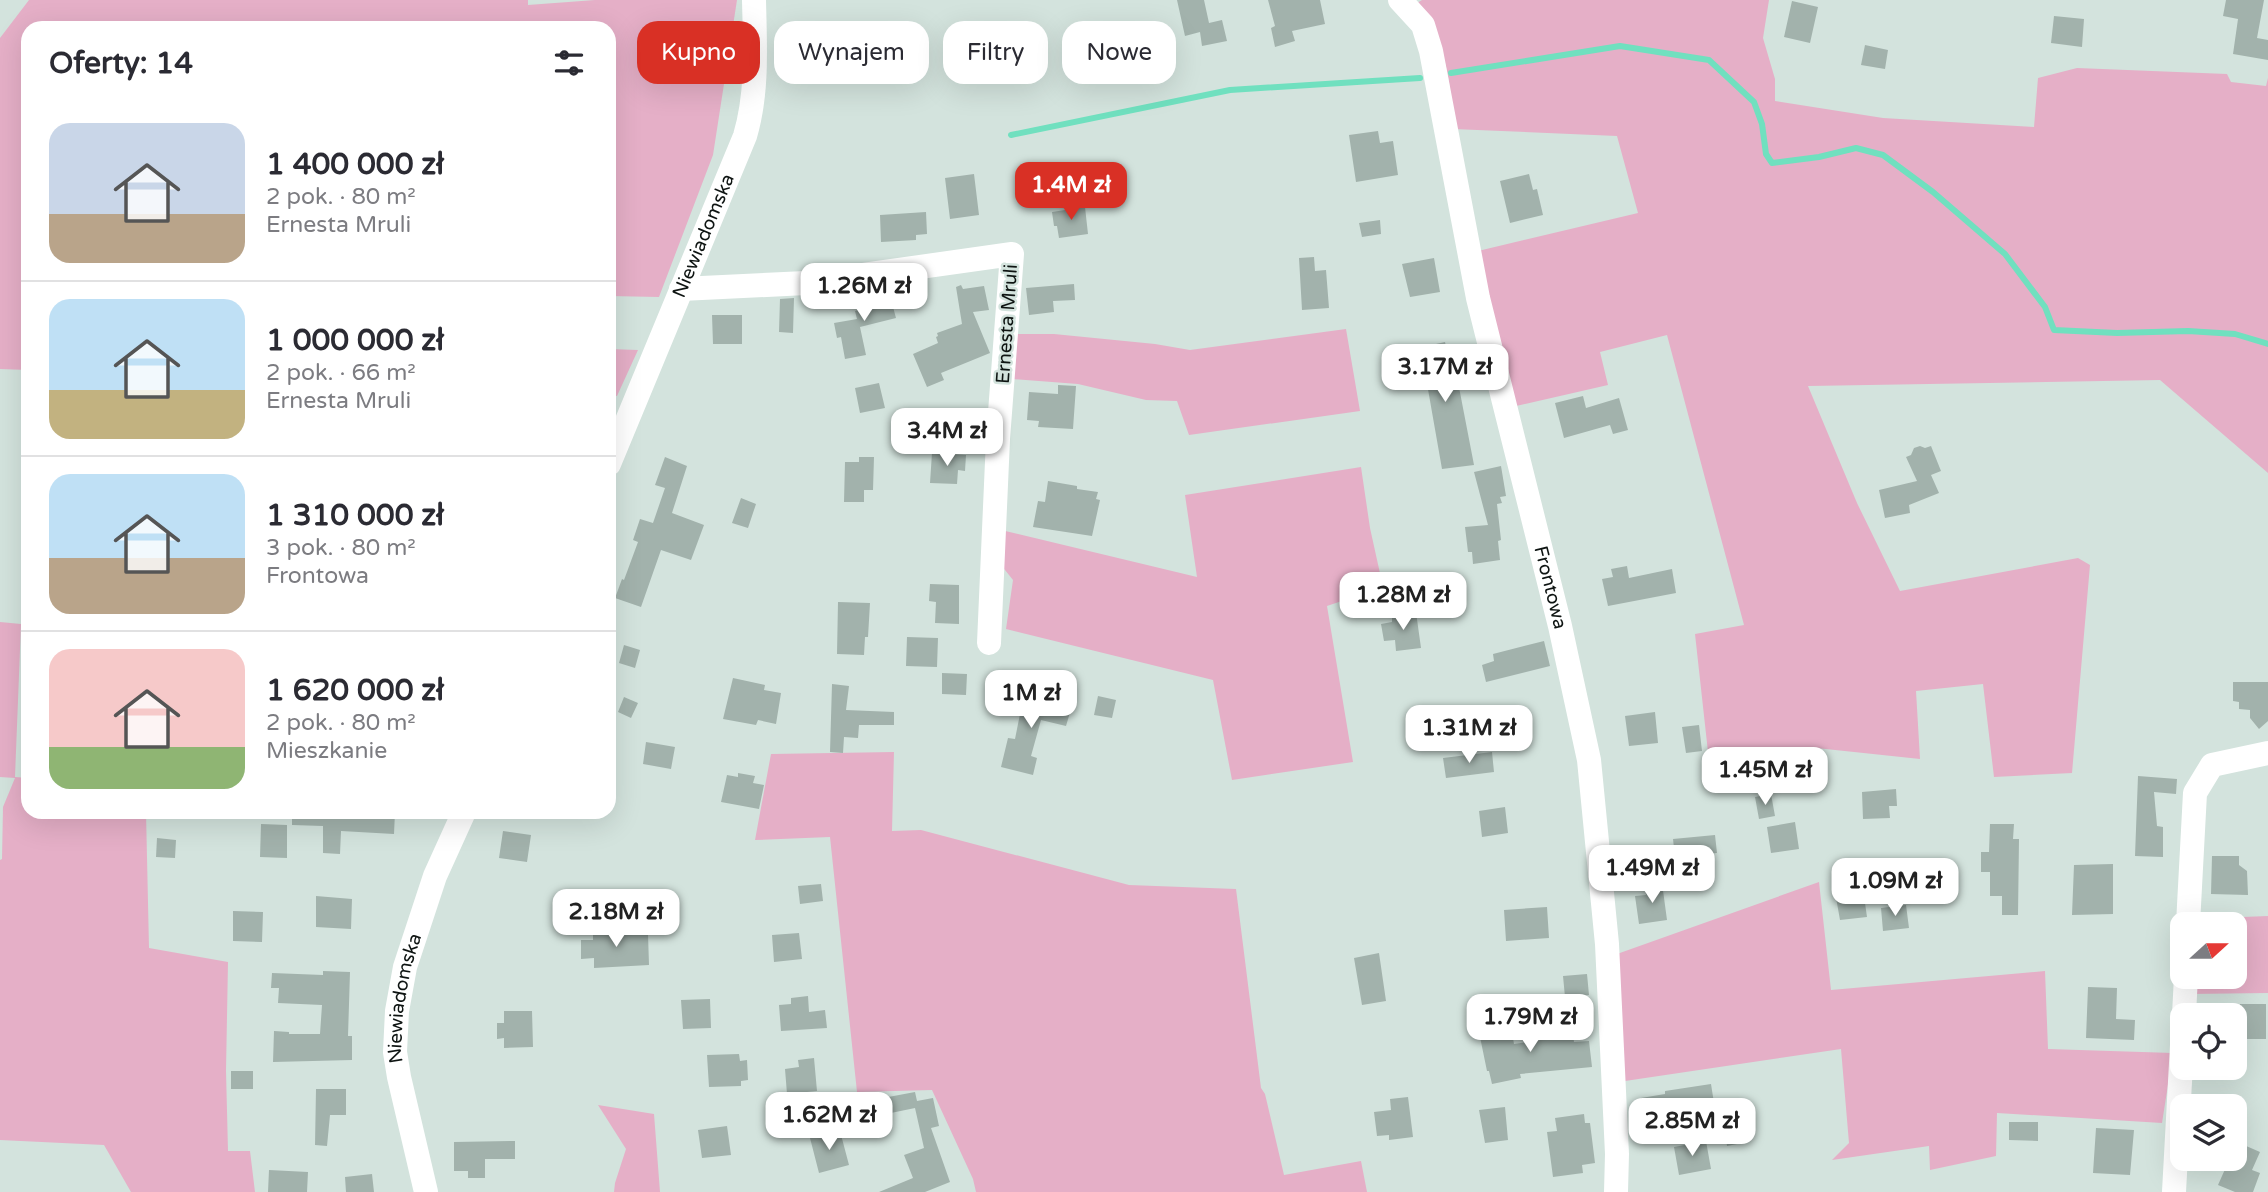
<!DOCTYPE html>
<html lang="pl">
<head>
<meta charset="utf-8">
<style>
  body { margin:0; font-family:"Varela Round",sans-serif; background:#f7f7f7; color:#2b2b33; height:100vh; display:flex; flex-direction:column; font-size:26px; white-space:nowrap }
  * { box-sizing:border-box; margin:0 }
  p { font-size:23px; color:#7c7c81 }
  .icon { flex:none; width:38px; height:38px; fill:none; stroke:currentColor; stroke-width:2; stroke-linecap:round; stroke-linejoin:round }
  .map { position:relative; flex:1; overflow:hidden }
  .side { position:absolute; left:21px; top:21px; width:595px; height:798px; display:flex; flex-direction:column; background:#fff; border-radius:21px; box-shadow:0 7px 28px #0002 }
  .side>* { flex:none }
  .top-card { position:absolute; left:637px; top:21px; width:665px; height:63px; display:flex; gap:14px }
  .needle { width:46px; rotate:69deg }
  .buttons { position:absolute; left:2170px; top:912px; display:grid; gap:14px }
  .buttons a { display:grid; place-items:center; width:77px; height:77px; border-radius:14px; background:#fff; box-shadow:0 7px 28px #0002; font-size:35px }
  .price { position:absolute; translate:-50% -60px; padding:0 16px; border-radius:14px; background:#fff; color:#222; font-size:23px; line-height:46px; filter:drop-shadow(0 2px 4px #0008) }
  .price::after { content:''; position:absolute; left:50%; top:42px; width:21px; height:16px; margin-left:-10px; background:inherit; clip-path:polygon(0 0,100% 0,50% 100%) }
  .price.current { background:#d93025; color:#fff }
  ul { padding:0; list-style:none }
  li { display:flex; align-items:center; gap:21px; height:175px; padding:0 28px }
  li+li { border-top:2px solid #e1e1e2 }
  li span { display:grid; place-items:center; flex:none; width:196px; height:140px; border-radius:21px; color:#555 }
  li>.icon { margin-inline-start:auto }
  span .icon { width:84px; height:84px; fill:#fffc; stroke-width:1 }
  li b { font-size:30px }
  h2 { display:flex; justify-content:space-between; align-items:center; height:84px; padding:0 28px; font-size:30px }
  .chip { padding:0 24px; border-radius:21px; background:#fff; box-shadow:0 7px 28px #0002; font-size:24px; line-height:63px }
  .chip.current { background:#d93025; color:#fff }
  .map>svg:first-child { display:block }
  .green { fill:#e5afc7 }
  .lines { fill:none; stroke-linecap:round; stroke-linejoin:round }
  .stream { stroke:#70e0bf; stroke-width:6 }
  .building { fill:#a2b2ac }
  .minor { stroke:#fff; stroke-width:24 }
  .labels { text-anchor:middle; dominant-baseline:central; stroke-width:5; stroke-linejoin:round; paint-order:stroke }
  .street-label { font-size:19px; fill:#0e1412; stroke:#d3e3dd }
</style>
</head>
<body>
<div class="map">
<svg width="2268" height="1192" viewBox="0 0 2268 1192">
  <rect width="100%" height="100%" fill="#d3e3dd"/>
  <!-- green -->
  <path class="green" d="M29,0H528V5L595,0H737L713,155L659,297L609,296V28H28V370L0,369V38Z
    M1422,0H1769L1763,38L1775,79V101L1883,118L2034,127L2038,78L2077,68L2227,74L2231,82L2266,86L2268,78V473L2160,380L1808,386L1857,503L1900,591L2078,558L2090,565L2072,773L1994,777L1983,684L1916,691L1920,759L1807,747L1708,752L1695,634L1744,625L1667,335L1600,352L1608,385L1516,406L1478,251L1638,213L1617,136L1453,129C1451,78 1446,46 1417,3Z
    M1346,329L1360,411L1189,435L1177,401L1146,400L1078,384L1012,379L1015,334H1054L1155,344L1190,350Z
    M609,349L638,350L617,396L609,395Z
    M1361,467L1370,528L1383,587L1327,606L1353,762L1232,780L1213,680L1006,629L1013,580L1001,565V530L1197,577L1185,495Z
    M0,622L21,624L15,777L28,778V812H146L149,948L228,962L226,1071L228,1151H250L255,1192H131L104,1145L0,1140V860L2,859L3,807L15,778L0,777Z
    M894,752L892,831L921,830L1129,885L1236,889L1261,1088L1265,1094L1284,1175L1361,1161L1367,1192H976L973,1179L932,1090L857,1092L830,837L755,840L771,754Z
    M1819,882L1831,990L2045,971L2048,1049L2173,1053L2162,1123L1997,1113L1996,1156L1930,1170L1929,1146L1832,1160L1849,1143L1841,1049L1625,1081L1617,954Z
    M2268,916V993L2190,994V977L2235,976V924H2193V919Z
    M598,1105L654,1114L660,1192H614L615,1183L626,1149Z"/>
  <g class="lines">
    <!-- stream -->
    <path class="stream" d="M1451,73L1620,46L1709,60L1754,102L1762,124L1766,154L1772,163L1819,157L1856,148L1883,155L1933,192L2005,254L2045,307L2054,330L2117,333L2188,331L2235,334L2268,344
      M1011,135L1230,90L1420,78"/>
  </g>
  <!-- building -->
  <path class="building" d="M1177,0H1204L1209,23L1222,20L1227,41L1202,46L1200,32L1185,36Z
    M1268,0H1320L1325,24L1292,31L1295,41L1275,47L1271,28L1275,26Z
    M2226,0H2264L2257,38L2268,40V60L2233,54L2238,19L2223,16Z
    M1792,1L1818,7L1810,43L1784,37Z
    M2054,16L2084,19L2082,47L2051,43Z
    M1865,45L1888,50L1885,69L1861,65Z
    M1378,131L1380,143L1393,141L1398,175L1356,182L1349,135Z
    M974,174L979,215L950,219L945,178Z
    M1529,174L1533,190L1537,189L1543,215L1510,223L1500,181Z
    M1085,207L1088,234L1059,238L1057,226H1054L1052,212Z
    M926,212L927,234L916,235V240L881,242L880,215Z
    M1380,220L1381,234L1362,237L1359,223Z
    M1314,257L1315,271L1326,270L1329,308L1302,310L1299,258Z
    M1434,258L1440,292L1410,297L1402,264Z
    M1074,284L1075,300L1053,301L1054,312L1029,315L1026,288Z
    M961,285L963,289L984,286L989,310L973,312L990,353L941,373L944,380L927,387L913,354L938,343L936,337L938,336L937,333L962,324L956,287Z
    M889,292L896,318L860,327L866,355L845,359L841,337L837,338L834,323L857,319L855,311L864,308L861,299Z
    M794,298L793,333L779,332L780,299Z
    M712,315H742V344H713Z
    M1445,342L1447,351H1452L1474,465L1442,469L1426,378H1425L1422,365L1413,367L1409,350Z
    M879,383L885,408L860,413L855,388Z
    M1058,385L1076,386L1073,429L1038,427L1039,421L1027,420L1029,392L1058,394Z
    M1583,396L1586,408L1619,398L1628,430L1613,434L1610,425L1564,438L1555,403Z
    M1920,446L1925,448L1931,446L1941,471L1931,475L1939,493L1909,505L1910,513L1885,518L1879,490L1917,481L1906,457L1911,455L1914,448Z
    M932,453L966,455L965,471L958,470L957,484L930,483Z
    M665,457L687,466L672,513L704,525L691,560L661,550L641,607L615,598L622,579L624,580L638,542L633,540L640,519L653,523L665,488L655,485Z
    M859,457H874L873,490H864V502H844L845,462H859Z
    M1501,466L1506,496L1500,497L1502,503L1497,504L1501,540L1498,541L1500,560L1473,564L1472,552H1468L1465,527L1488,525L1474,472Z
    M1048,481L1077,486V489L1098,492L1096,499L1100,500L1092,536L1033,527L1038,501L1045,502Z
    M741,498L756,504L748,528L732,523Z
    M1627,566L1629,578L1672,569L1676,593L1608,606L1602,579L1613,577L1611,569Z
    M930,584L959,585V624L935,623L936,602L929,601Z
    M838,602L870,603L868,637H865L864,655L837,654Z
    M1416,612L1421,648L1396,651L1395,640L1384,641L1381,624L1392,622V615Z
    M907,637L938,638L937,667L906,666Z
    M1544,641L1550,666L1486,682L1482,665L1494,661L1493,654Z
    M624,645L640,650L635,668L619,663Z
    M942,673L967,674L966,695L942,694Z
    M733,678L765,685L764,690L781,693L776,724L758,720L756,725L723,719Z
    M2233,682H2268V721L2259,729L2250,718V710L2239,709V702L2233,701Z
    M832,684L849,686L846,710L894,712V725H859L858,738L844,737L843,753L830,752Z
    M1022,689L1047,695L1046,704L1071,709L1066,726L1041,720L1031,756L1037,758L1033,775L1001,767L1008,738L1015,739L1022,704L1018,703Z
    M1098,696L1116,700L1112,718L1094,715Z
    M624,697L638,703L631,718L618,712Z
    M1515,712L1522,727L1503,736L1496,721Z
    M1655,712L1658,743L1629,746L1625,716Z
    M1699,725L1702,751L1686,753L1682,727Z
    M646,742L675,747L671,769L643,764Z
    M1492,752L1494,772L1446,778L1443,758Z
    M738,773L755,776L753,783L764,785L759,809L721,802L727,775L738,777Z
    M2138,776L2177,779L2176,794L2154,792L2157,826L2163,827V857L2135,856Z
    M1896,789L1897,806H1889L1890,818L1863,819L1862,792Z
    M1771,794L1775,816L1759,819L1755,797Z
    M1505,807L1508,833L1482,837L1479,811Z
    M292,812H395L394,834L341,831L340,854L323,853V826L292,825Z
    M1795,822L1799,849L1771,853L1767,827Z
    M261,824L287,825V858L260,857Z
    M1990,824H2014L2013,839H2019L2018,915H2002V896H1990V872H1981V852H1989Z
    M503,831L531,835L527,862L499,858Z
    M1715,835L1717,853L1675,857L1673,839Z
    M157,838L176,840L175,858L156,857Z
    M2212,856H2239V865L2247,871L2248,895L2211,894Z
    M2113,864V914L2072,915L2074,865Z
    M1662,883L1667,920L1639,924L1635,896L1646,895L1645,886Z
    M821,884L823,901L800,904L798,886Z
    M1863,889L1867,917L1840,920L1835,892Z
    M316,896L352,899L351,929L316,927Z
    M1906,905L1909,928L1883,931L1881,908Z
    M1547,907L1549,938L1506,941L1504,910Z
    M233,911L263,912L262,942L233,941Z
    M626,930V935L648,934L649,965L594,968V958L581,959V940H593V931Z
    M799,933L802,959L774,962L772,935Z
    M1379,953L1386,1001L1362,1005L1354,958Z
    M323,971L350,972L348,1036H352V1060L273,1062L274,1031L289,1032V1034H320L322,1005L278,1003L279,988H271L272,973L323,975Z
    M1587,974L1589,995L1565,997L1563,976Z
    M2088,987L2117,988L2116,1019L2135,1020L2134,1040L2086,1038Z
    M808,996L809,1012L825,1010L827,1028L781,1031L779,1005L791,1004V998Z
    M710,999L711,1028L683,1029L681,1000Z
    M2240,1004H2266V1039H2239Z
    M504,1011H532L533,1047L504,1048V1038L497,1039V1023H504Z
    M1510,1021L1514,1044L1573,1035L1574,1042L1589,1041L1592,1067L1520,1074L1521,1078L1492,1084L1489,1071H1487L1480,1037L1484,1036L1482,1026Z
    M739,1054L740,1061L747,1060L748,1080L741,1081V1086L709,1087L707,1055Z
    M814,1058L817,1091L787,1094L785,1069L799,1067L798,1060Z
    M231,1071H253V1089H231Z
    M1711,1084L1714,1103L1669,1109L1671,1122L1646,1126L1641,1098L1665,1094V1091Z
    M316,1089H346V1115H330L327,1146L315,1145Z
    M915,1092L917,1101L933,1098L939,1126L931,1128L950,1182L925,1192H879L913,1178L904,1155L924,1148L915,1108L886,1114L883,1098Z
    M1408,1097L1413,1137L1389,1140V1135L1377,1136L1374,1112L1391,1110L1390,1099Z
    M1505,1107L1508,1140L1485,1143L1479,1110Z
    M878,1110L881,1126L857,1131L854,1115Z
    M1584,1114L1585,1123H1590L1595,1163L1582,1165L1583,1173L1553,1177L1547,1132L1557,1131L1555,1118Z
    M1743,1121L1747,1142L1727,1146L1724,1125Z
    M2009,1122H2038V1141L2009,1140Z
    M727,1126L731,1155L702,1158L698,1130Z
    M2096,1128L2134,1130L2130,1175L2093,1173Z
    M840,1131L849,1165L819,1173L810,1138Z
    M515,1141V1159H485V1178H468V1171H454V1142Z
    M1706,1141L1711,1169L1679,1175L1674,1147Z
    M2237,1142L2260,1152L2252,1170L2260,1173L2253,1192H2235L2218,1185L2230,1158H2235Z
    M269,1170L308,1172L307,1192H268Z
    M372,1174L374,1192H346L345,1177Z"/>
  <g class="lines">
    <!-- minor -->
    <g class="minor">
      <path id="s1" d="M1400,0L1423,25L1431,51L1478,298L1560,626L1589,760L1607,944L1617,1154L1616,1192"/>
      <path d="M681,289L806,283L1012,254L998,439L989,643"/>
      <path id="s2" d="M609,464L745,136C758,92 755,46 754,0"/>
      <path d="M2188,924L2195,793L2212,765L2268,753"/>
      <path d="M2184,1015L2186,976"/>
      <path id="s3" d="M426,1192L399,1077L395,1052L397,1011L405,967L435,876L464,812"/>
      <path d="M2174,1192L2182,1045"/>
    </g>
  </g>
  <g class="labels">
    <!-- street labels -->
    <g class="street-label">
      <text stroke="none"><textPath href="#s2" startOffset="247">Niewiadomska</textPath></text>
      <text transform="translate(1007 324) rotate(-86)">Ernesta Mruli</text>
      <text stroke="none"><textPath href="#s1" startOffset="611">Frontowa</textPath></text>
      <text stroke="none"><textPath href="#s3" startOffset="198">Niewiadomska</textPath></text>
    </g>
  </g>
</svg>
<div class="buttons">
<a><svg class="needle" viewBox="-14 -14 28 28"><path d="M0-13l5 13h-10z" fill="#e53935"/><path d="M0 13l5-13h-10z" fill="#7c7c81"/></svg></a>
<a><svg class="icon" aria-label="locate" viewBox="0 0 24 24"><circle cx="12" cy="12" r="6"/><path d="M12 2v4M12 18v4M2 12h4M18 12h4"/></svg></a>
<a><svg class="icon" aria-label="layers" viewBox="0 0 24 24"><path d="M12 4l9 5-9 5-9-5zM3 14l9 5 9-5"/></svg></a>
</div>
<b class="price current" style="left:1071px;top:222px">1.4M zł</b>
<b class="price" style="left:864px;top:323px">1.26M zł</b>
<b class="price" style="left:1445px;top:404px">3.17M zł</b>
<b class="price" style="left:947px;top:468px">3.4M zł</b>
<b class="price" style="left:1403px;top:632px">1.28M zł</b>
<b class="price" style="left:1031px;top:730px">1M zł</b>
<b class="price" style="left:1469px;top:765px">1.31M zł</b>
<b class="price" style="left:1765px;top:807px">1.45M zł</b>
<b class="price" style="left:1652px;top:905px">1.49M zł</b>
<b class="price" style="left:1895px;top:918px">1.09M zł</b>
<b class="price" style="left:616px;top:949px">2.18M zł</b>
<b class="price" style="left:1530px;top:1054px">1.79M zł</b>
<b class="price" style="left:829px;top:1152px">1.62M zł</b>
<b class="price" style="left:1692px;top:1158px">2.85M zł</b>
<div class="top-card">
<a class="chip current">Kupno</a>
<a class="chip">Wynajem</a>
<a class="chip">Filtry</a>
<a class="chip">Nowe</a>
</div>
<section class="side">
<h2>Oferty: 14<svg class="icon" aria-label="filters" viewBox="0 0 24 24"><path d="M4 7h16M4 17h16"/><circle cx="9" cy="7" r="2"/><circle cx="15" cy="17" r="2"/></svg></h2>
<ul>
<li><span style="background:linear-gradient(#c9d6e8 65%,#b9a48a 0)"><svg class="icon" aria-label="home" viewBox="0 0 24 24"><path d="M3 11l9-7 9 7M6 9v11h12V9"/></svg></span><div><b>1 400 000 zł</b><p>2 pok. · 80 m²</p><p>Ernesta Mruli</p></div></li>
<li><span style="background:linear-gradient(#bfe0f5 65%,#c2b280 0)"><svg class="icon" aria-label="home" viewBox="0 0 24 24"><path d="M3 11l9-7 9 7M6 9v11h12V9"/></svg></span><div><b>1 000 000 zł</b><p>2 pok. · 66 m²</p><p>Ernesta Mruli</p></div></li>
<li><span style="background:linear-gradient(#bfe0f5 60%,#b9a48a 0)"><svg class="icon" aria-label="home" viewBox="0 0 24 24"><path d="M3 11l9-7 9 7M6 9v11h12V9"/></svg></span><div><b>1 310 000 zł</b><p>3 pok. · 80 m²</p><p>Frontowa</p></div></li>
<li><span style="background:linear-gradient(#f6c9c9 70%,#8fb573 0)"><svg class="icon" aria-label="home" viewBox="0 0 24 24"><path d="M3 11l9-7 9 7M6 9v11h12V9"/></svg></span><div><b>1 620 000 zł</b><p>2 pok. · 80 m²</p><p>Mieszkanie</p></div></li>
</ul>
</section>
</div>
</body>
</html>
